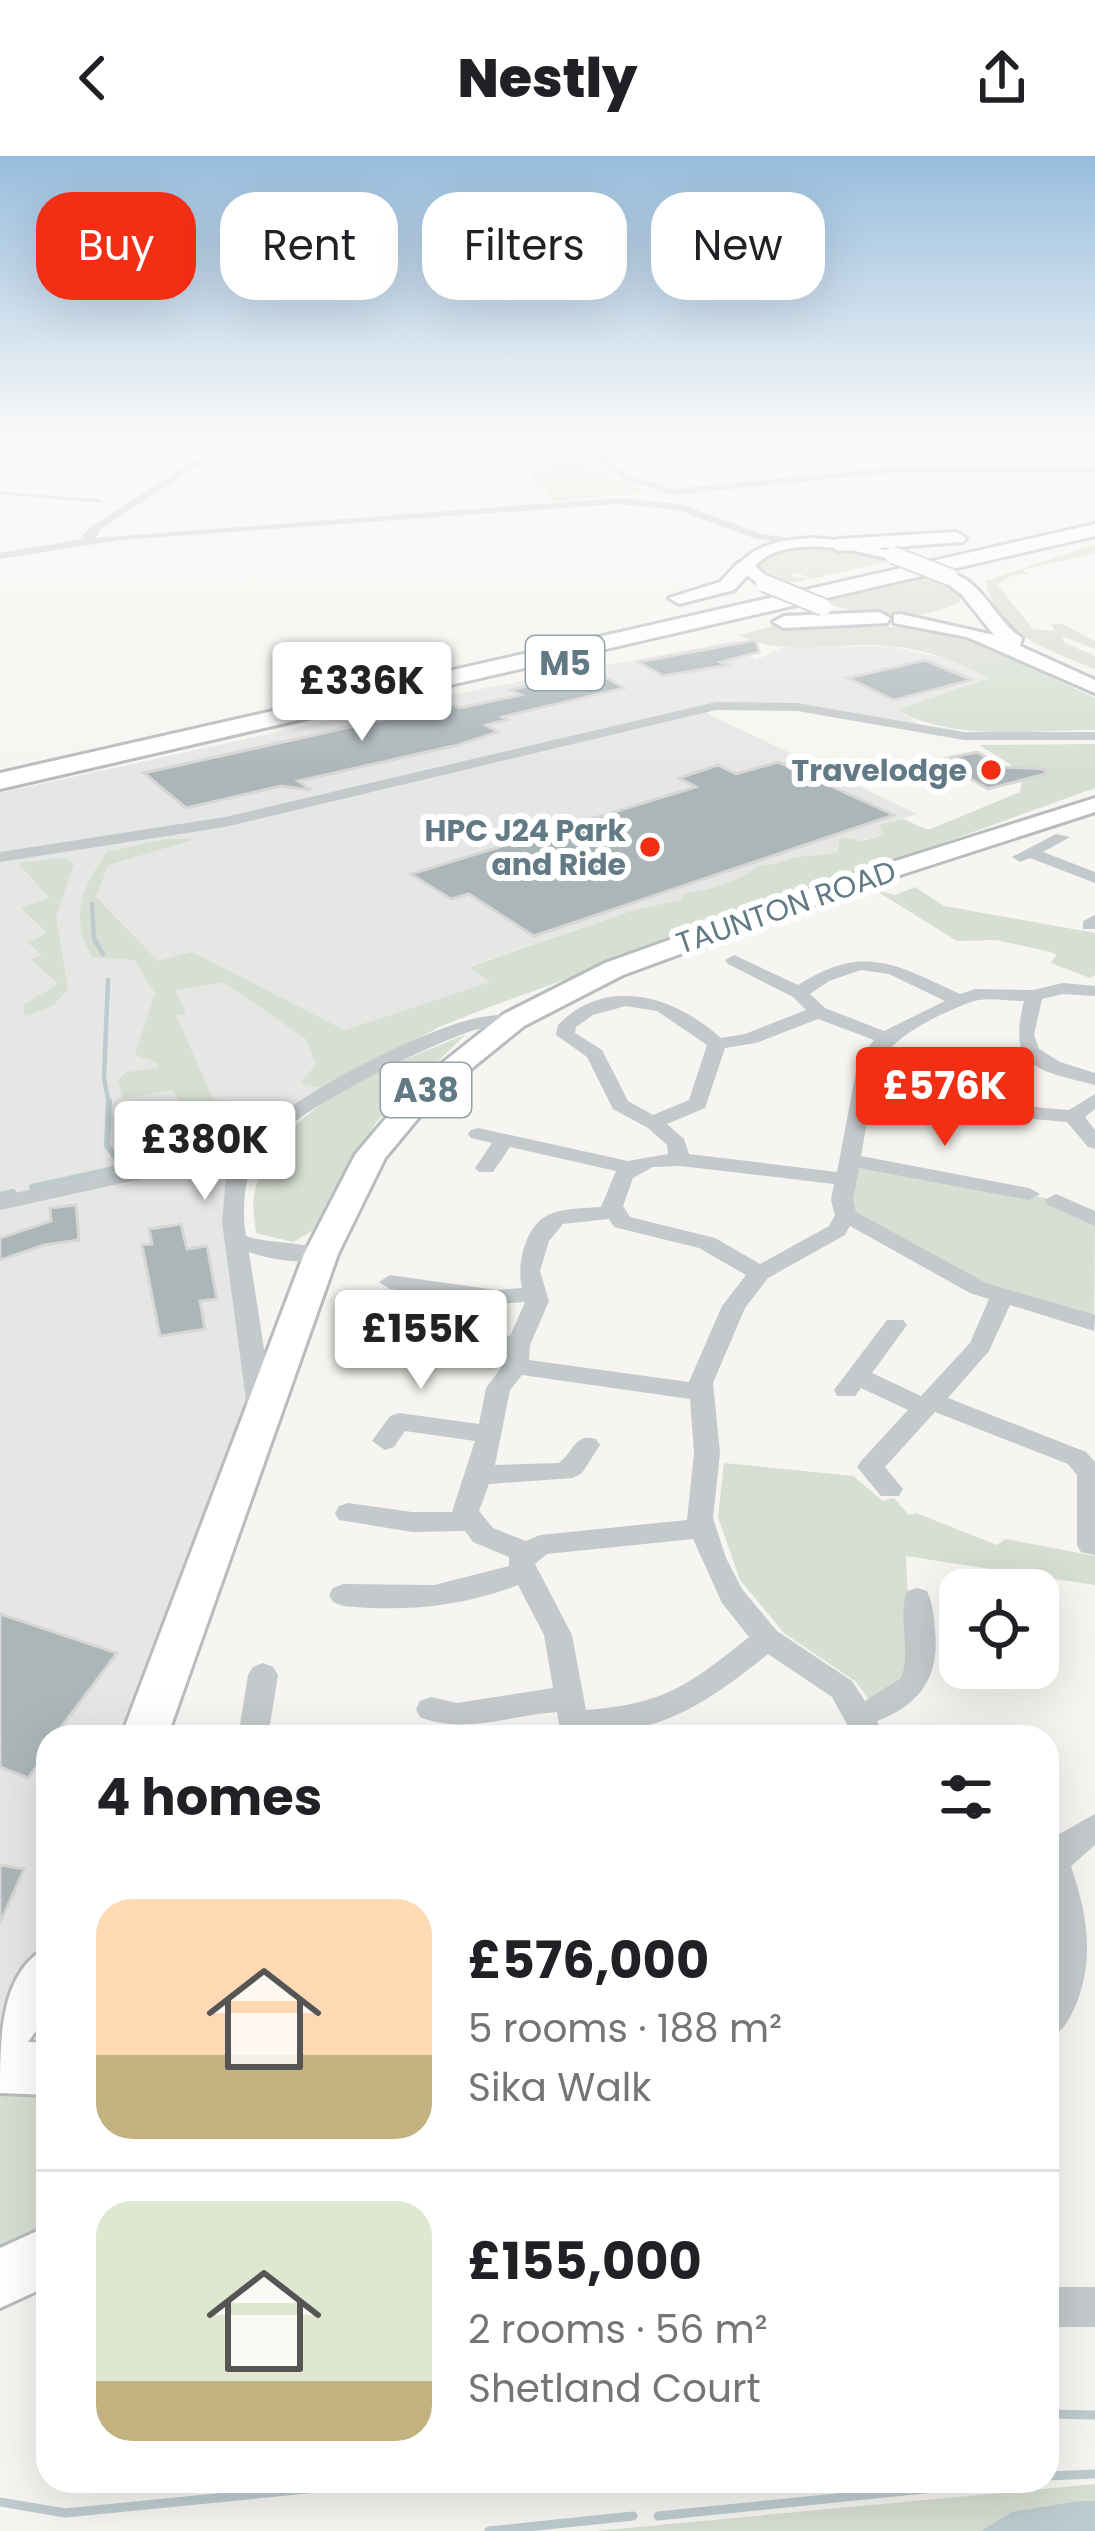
<!DOCTYPE html>
<html lang="en">
<head>
<meta charset="utf-8">
<style>
  body { margin:0; font-family:Poppins,sans-serif; background:#f6f6f6; color:#202124; height:100vh; display:flex; flex-direction:column; font-size:45px; white-space:nowrap }
  * { box-sizing:border-box; margin:0 }
  p { font-size:39px; color:#757577 }
  .icon { flex:none; width:66px; height:66px; fill:none; stroke:currentColor; stroke-width:2; stroke-linecap:round; stroke-linejoin:round }
  .map { position:relative; flex:1; overflow:hidden }
  .side { position:absolute; left:36px; top:1569px; width:1023px; height:768px; display:flex; flex-direction:column; background:#fff; border-radius:36px; box-shadow:0 12px 48px #0002 }
  .side>* { flex:none }
  .top-card { position:absolute; left:36px; top:36px; width:1023px; height:108px; display:flex; gap:24px }
  .buttons { position:absolute; left:939px; top:1413px; display:grid; gap:24px }
  .buttons a { display:grid; place-items:center; width:120px; height:120px; border-radius:24px; background:#fff; box-shadow:0 12px 48px #0002; font-size:60px }
  .price { position:absolute; translate:-50% -102px; padding:0 27px; border-radius:12px; background:#fff; color:#222; font-size:39px; line-height:78px; filter:drop-shadow(0 3px 6px #0008) }
  .price::after { content:''; position:absolute; left:50%; top:72px; width:36px; height:27px; margin-left:-18px; background:inherit; clip-path:polygon(0 0,100% 0,50% 100%) }
  .price.current { background:#f22e15; color:#fff }
  ul { padding:0; list-style:none }
  li { display:flex; align-items:center; gap:36px; height:300px; padding:0 60px }
  li+li { border-top:3px solid #e0e0e0 }
  li span { display:grid; place-items:center; flex:none; width:336px; height:240px; border-radius:36px; color:#555 }
  li>.icon { margin-inline-start:auto }
  span .icon { width:144px; height:144px; fill:#fffc; stroke-width:1 }
  li b { font-size:51px }
  h2 { display:flex; justify-content:space-between; align-items:center; height:144px; padding:0 60px; font-size:51px }
  .chip { padding:0 42px; border-radius:36px; background:#fff; box-shadow:0 12px 48px #0002; font-size:42px; line-height:108px }
  .chip.current { background:#f22e15; color:#fff }
  header { display:flex; justify-content:space-between; align-items:center; height:156px; padding:0 60px; background:#fff; font-size:54px; font-weight:800 }
  .map>svg:first-child { display:block }
  .built { fill:#e6e7e5 }
  .green { fill:#d7ded2 }
  .water { fill:#bdcbcf }
  .lines { fill:none; stroke-linecap:round; stroke-linejoin:round }
  .stream-far3 { stroke:#bdcbcf; stroke-width:3 }
  .stream-far2 { stroke:#bdcbcf; stroke-width:4.5 }
  .stream-far1 { stroke:#bdcbcf; stroke-width:6 }
  .stream { stroke:#bdcbcf; stroke-width:9 }
  .building { fill:#abb6b9; stroke:#d7d6d4; stroke-width:3 }
  .primary-casing { stroke:#b7bcbf; stroke-width:6 }
  .motorway-casing { stroke:#b6bbbd; stroke-width:6 }
  .minor { fill:#c4c9cb; fill-rule:evenodd }
  .primary { fill:#fff; fill-rule:evenodd }
  .motorway { fill:#fff; fill-rule:evenodd }
  .primary-bridge-casing { stroke:#b7bcbf; stroke-width:20; stroke-linecap:butt }
  .primary-bridge { stroke:#fff; stroke-width:16 }
  .poi-dot { fill:#f22e15; stroke:#fff; stroke-width:4.5 }
  .labels { text-anchor:middle; dominant-baseline:central; stroke-width:12; stroke-linejoin:round; paint-order:stroke }
  .far-poi-label { font-size:30px; font-weight:bold; fill:#627a85; stroke:#fff; text-anchor:end }
  .far-street-label { font-size:30px; fill:#627a85; stroke:#fff }
  .shield { fill:#fff; stroke:#91a2aa; stroke-width:3 }
  .shield-label { font-size:33px; font-weight:bold; fill:#627a85 }
</style>
</head>
<body>
<header><svg class="icon" aria-label="back" viewBox="0 0 24 24"><path d="M15 5l-7 7 7 7"/></svg>Nestly<svg class="icon" aria-label="share" viewBox="0 0 24 24"><path d="M12 15V3M7 8l5-5 5 5M5 13v7h14v-7"/></svg></header>
<div class="map">
<svg width="1095" height="2375" viewBox="0 0 1095 2375">
  <rect width="100%" height="100%" fill="#f6f5f1"/>
  <!-- built -->
  <path class="built" d="M735,485L756,504L784,491L888,490L957,505L990,522L899,555L916,565L914,572L797,551L700,554L917,658L880,669L884,677L861,685L841,682L838,696L821,702L801,700L774,710L759,709L748,720L711,734L686,737L680,744L634,754L470,810L491,826L344,874L302,926L327,933L259,984L234,1040L261,1258L144,1581H48V1815L0,1882V637L423,544Z"/>
  <!-- green -->
  <path class="green" d="M559,304L602,310L615,323L650,336L555,346L529,319Z
    M1095,389V397L1023,414L1027,418L1010,420L998,429L1033,473L1055,475L1051,468H1062L1095,485V493L1062,480L1065,487L1095,500V513C1047,493 999,481 985,425Z
    M800,391H843L895,404L812,423L797,417L789,420L808,423L781,430L753,412L757,404Z
    M930,417L962,439L959,446C915,470 858,459 813,443Z
    M789,466L936,473L973,484L1095,542V574C1033,574 953,586 897,554L989,522C957,505 926,493 890,490C841,485 783,502 739,479Z
    M1095,588V632L492,850L439,871L327,933L301,927L316,908L306,883L224,826L176,834L186,858L176,859L213,943L256,948L287,944L288,950L226,986L198,972L172,934L123,943L118,924L127,916L158,912L157,906L135,899L155,837L134,804L92,801C69,761 82,731 107,696L166,683H196L108,709L96,741L158,805L192,796L344,874L490,826L469,811L634,754L680,744L686,737C714,734 737,726 759,709C775,710 783,704 798,701C812,698 823,701 838,696L840,681L862,685L884,678L879,669L903,663L928,674L1020,636L1023,616L979,589Z
    M63,702L74,707L56,761L68,833L53,850L25,860L23,849L58,828L31,803L42,799L28,787L47,777L21,752L50,742L18,707Z
    M915,731L944,750L1095,777V819L1090,822L1051,807L1056,799L1051,796L996,784L957,785L875,734L895,739Z
    M466,878L377,965L312,1075L293,1086L256,1077C255,1065 252,1051 254,1039C272,950 392,910 466,878Z
    M850,1004L1056,1044L1095,1063L1094,1167L1002,1141L884,1083L842,1044Z
    M724,1307L853,1320L883,1345L894,1342L909,1359L916,1357L997,1389L1006,1383L1095,1400V1429L906,1400L910,1500L901,1528L870,1545L856,1526L784,1477L740,1424L718,1361Z
    M29,1934L48,1941V2068L36,2080L0,2097V1935Z
    M1095,2328V2345L1013,2356L981,2375H596Z"/>
  <!-- water -->
  <path class="water" d="M1080,2345H1095V2375H981L1012,2356Z"/>
  <g class="lines">
    <!-- stream-far3 -->
    <path class="stream-far3" d="M0,337L100,345"/>
    <!-- stream-far2 -->
    <path class="stream-far2" d="M92,748L94,783L103,798
      M108,824L104,922L109,948"/>
    <!-- stream-far1 -->
    <path class="stream-far1" d="M32,1031L123,1011L107,990L109,945
      M0,1039L13,1036"/>
    <!-- stream -->
    <path class="stream" d="M1047,2258L1095,2259
      M1047,2320L1095,2318
      M0,2346L65,2357L389,2325
      M658,2360L1003,2325
      M489,2375L633,2360"/>
  </g>
  <!-- building -->
  <path class="building" d="M756,484L759,496L721,506L728,509L663,520L638,506Z
    M925,504L972,524L894,544L848,522Z
    M593,514L624,532L502,561L507,564L486,569L498,576L458,589L298,625L311,634L281,630L186,652L144,617L452,548L459,552L521,539L511,534Z
    M977,596L1003,611L1045,613V618L988,633L939,604Z
    M778,606L894,659L534,780L469,738L451,743L411,718L696,631L679,622L718,609L736,618Z
    M76,1049L79,1084L44,1089L0,1104V1082L51,1065L50,1052Z
    M181,1068L187,1093L207,1090L217,1143L200,1145L205,1173L160,1180L142,1089L152,1088L149,1073Z
    M0,1458L117,1497L62,1570L87,1581H48V1606L42,1604L28,1622L0,1611Z
    M0,1709L24,1713L0,1767Z"/>
  <g class="lines">
    <!-- primary casing -->
    <g class="primary-casing">
      <path id="primary" d="M813,382L858,386L901,399L893,404C855,394 785,377 755,410L773,427L764,432L736,411C757,387 783,384 813,382Z
        M944,417C978,416 995,465 1022,482L1020,490L1095,524V537L967,481L894,467V459L900,458L994,479L962,439L944,425Z
        M1095,642V656L866,730L623,819L524,870L434,943L385,1002L338,1098L167,1581H121L304,1098L355,999L412,931L504,858L605,807L848,720Z
        M48,1791V1858L28,1886L48,1887V1939L0,1937C0,1883 0,1815 48,1791Z
        M48,2070V2130L0,2152V2092Z"/>
    </g>
    <!-- motorway casing -->
    <g class="motorway-casing">
      <path id="motorway" d="M1095,368V380L0,633V617Z
        M956,376L966,382L963,386L838,395L828,389L838,383Z
        M738,407L755,411L734,434L679,448L669,442L720,426Z
        M879,456L890,462L887,467L784,472L773,466L784,460Z"/>
    </g>
    <!-- minor -->
    <path class="minor" d="M225,285H236L101,373L95,382L618,342L680,348L762,378L821,387L816,390L756,383L678,354L618,348L120,384L0,403V397L84,383L83,379L93,369Z
      M558,285H571L602,299L629,319L673,333L900,310L1095,311V317L900,316L672,339L623,323L596,303Z
      M716,546L797,547L964,576H1095V584H964L797,555L716,554L225,671L0,706V696L225,661Z
      M1056,678L1070,681L1043,696L1095,716V727L1030,702L1020,706L1012,701Z
      M1095,759V773H1083V765Z
      M734,799L798,829C863,787 896,808 960,838L975,833L1033,834L1063,827L1095,830V840L1063,838L1042,843L1034,879L1039,893L1060,906L1095,917V929C1036,913 1007,913 1024,845C1008,845 988,841 974,845C941,857 882,883 875,919L913,925L977,946L1069,954L1095,938V953L1085,961L1095,974V993L1088,991L1067,966L975,958L903,935L873,931L861,1000L1029,1032L1040,1038L1029,1044L859,1012L853,1044L856,1056L986,1127L1095,1159L1094,1175L1010,1149L989,1195L948,1242L1086,1296L1095,1306V1399L1081,1396L1077,1389V1319L1068,1308L935,1256L885,1311L903,1333L899,1340H881L857,1311L861,1305L908,1254L861,1232L855,1240H837L834,1234L887,1164H903L907,1169L872,1217L921,1240L970,1187L989,1143L970,1137L850,1070L845,1079L768,1122L745,1152L713,1227L720,1297L713,1362L726,1402L742,1433L777,1475L852,1525L865,1545L901,1522C912,1493 897,1462 907,1435L917,1432L927,1435C933,1448 934,1461 935,1474C940,1521 920,1549 877,1565L885,1581H854L832,1541L768,1498C697,1556 650,1581 561,1581L557,1556C510,1559 465,1579 420,1561L416,1553L420,1545L431,1541L457,1547L553,1532L544,1479L518,1429C461,1451 404,1456 343,1450L333,1446L329,1439L333,1432L343,1428L434,1429L509,1410V1401L473,1386L465,1375L412,1376L339,1364L335,1357L339,1350L348,1347L412,1356H452L475,1285L405,1275L394,1291L385,1294L372,1285L390,1260L399,1257L479,1268L486,1232L504,1208L505,1195C493,1193 479,1189 467,1188C437,1187 397,1202 373,1179L385,1171L432,1178L463,1172L510,1180L525,1146L496,1148L390,1133L379,1126L390,1119L496,1134L522,1132C516,1108 526,1065 553,1057C568,1052 586,1052 601,1051L616,1015L510,991L493,1016H479L475,1012L492,987L471,982L468,978L471,974L478,972L628,1005L668,998L667,989L648,972L613,953L587,901L556,879L558,869C607,819 674,840 721,882L745,878L806,854L793,841L728,808L725,804ZM861,814L889,818L945,845L884,875L825,852L810,838L829,825ZM626,850L657,855L707,889L689,944L653,959L628,945L602,894L575,877L576,871L593,859ZM818,863L874,884L858,905L837,1016L689,998L684,983L667,968L705,952L725,892L756,887ZM680,1010L834,1028L831,1044L835,1059L829,1070L760,1108L715,1082L630,1061L623,1050L633,1022L653,1011ZM609,1063L614,1071L699,1092L746,1119L722,1150L689,1226L529,1204L530,1189L549,1145L540,1115L549,1085L563,1068ZM522,1219L690,1243L694,1297L687,1364L540,1379L526,1385L493,1372L479,1355L489,1328L573,1322L582,1317L600,1289L596,1283C574,1277 574,1296 559,1307L495,1309L510,1234ZM693,1383L722,1447L749,1481C689,1529 665,1548 586,1554L572,1479L535,1408L547,1398Z
      M514,858L523,864L521,868C505,871 489,870 474,874C430,888 267,966 252,1008C244,1029 242,1056 246,1080C271,1089 315,1085 332,1098C314,1111 271,1104 249,1096L273,1251L269,1257H251L247,1251L222,1066L226,1021H150L0,1054V1040L150,1009H231C258,954 408,881 468,864C483,860 498,859 514,858Z
      M1056,1038L1095,1055V1070L1048,1049L1045,1044Z
      M263,1507L273,1511L278,1519L268,1581H238L248,1519L253,1511Z
      M1095,1658V1689L1071,1710C1087,1758 1095,1801 1076,1849C1069,1864 1063,1877 1047,1883V1835L1055,1790L1047,1739V1692L1056,1680Z
      M1047,2131H1095V2171H1047Z"/>
    <!-- primary -->
    <use href="#primary" class="primary"/>
    <!-- motorway -->
    <use href="#motorway" class="motorway"/>
    <!-- primary-bridge casing -->
    <g class="primary-bridge-casing">
      <path id="primary-bridge" d="M893,399L950,421
        M764,427L823,451"/>
    </g>
    <!-- primary-bridge -->
    <use href="#primary-bridge" class="primary-bridge"/>
  </g>
  <!-- sky -->
  <linearGradient id="sky" x2="0" y2="1"><stop stop-color="#97bdde"/><stop offset="0.46" stop-color="#fbfaf9"/><stop offset="1" stop-color="#fbfaf9" stop-opacity="0"/></linearGradient>
  <rect width="1095" height="618" fill="url(#sky)"/>
  <!-- markers -->
  <g class="poi-dot">
    <circle cx="991" cy="614" r="12"/>
    <circle cx="650" cy="691" r="12"/>
  </g>
  <g class="labels">
    <!-- far-poi labels -->
    <g class="far-poi-label">
      <text x="967" y="614">Travelodge</text>
      <text x="626" y="674">HPC J24 Park<tspan x="626" dy="34">and Ride</tspan></text>
    </g>
    <!-- far-street labels -->
    <g class="far-street-label">
      <text transform="translate(786 751) rotate(-19)">TAUNTON ROAD</text>
    </g>
    <!-- shield labels -->
    <g class="shield">
      <rect x="526" y="480" width="78" height="54" rx="9"/>
      <rect x="381" y="907" width="90" height="54" rx="9"/>
    </g>
    <g class="shield-label">
      <text x="565" y="507">M5</text>
      <text x="426" y="934">A38</text>
    </g>
  </g>
</svg>
<div class="buttons">
<a><svg class="icon" aria-label="locate" viewBox="0 0 24 24"><circle cx="12" cy="12" r="6"/><path d="M12 2v4M12 18v4M2 12h4M18 12h4"/></svg></a>
</div>
<b class="price" style="left:362px;top:588px">£336K</b>
<b class="price current" style="left:945px;top:993px">£576K</b>
<b class="price" style="left:205px;top:1047px">£380K</b>
<b class="price" style="left:421px;top:1236px">£155K</b>
<div class="top-card">
<a class="chip current">Buy</a>
<a class="chip">Rent</a>
<a class="chip">Filters</a>
<a class="chip">New</a>
</div>
<section class="side">
<h2>4 homes<svg class="icon" aria-label="filters" viewBox="0 0 24 24"><path d="M4 7h16M4 17h16"/><circle cx="9" cy="7" r="2"/><circle cx="15" cy="17" r="2"/></svg></h2>
<ul>
<li><span style="background:linear-gradient(#ffd9b3 65%,#c2b280 0)"><svg class="icon" aria-label="home" viewBox="0 0 24 24"><path d="M3 11l9-7 9 7M6 9v11h12V9"/></svg></span><div><b>£576,000</b><p>5 rooms · 188 m²</p><p>Sika Walk</p></div></li>
<li><span style="background:linear-gradient(#dfe7d0 75%,#c2b280 0)"><svg class="icon" aria-label="home" viewBox="0 0 24 24"><path d="M3 11l9-7 9 7M6 9v11h12V9"/></svg></span><div><b>£155,000</b><p>2 rooms · 56 m²</p><p>Shetland Court</p></div></li>
</ul>
</section>
</div>
</body>
</html>
